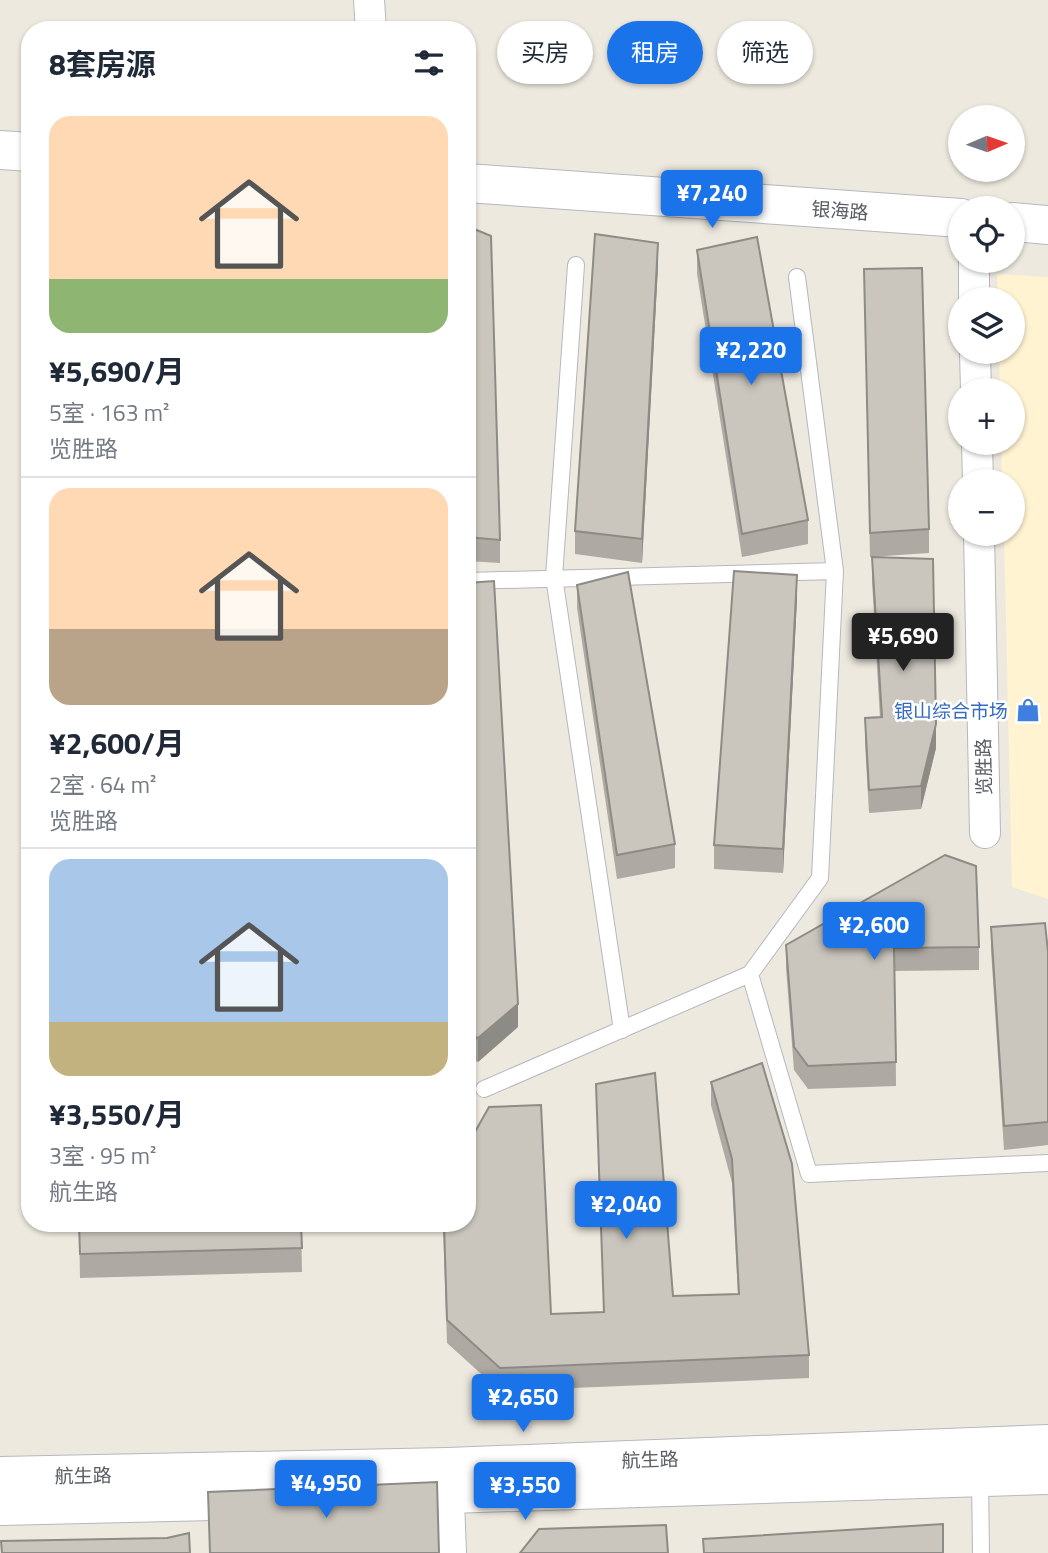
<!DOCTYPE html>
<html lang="zh">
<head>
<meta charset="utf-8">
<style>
  body { margin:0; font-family:"Titillium Web","Noto Sans SC",sans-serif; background:#f6f6f7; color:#1f2937; height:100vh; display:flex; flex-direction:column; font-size:26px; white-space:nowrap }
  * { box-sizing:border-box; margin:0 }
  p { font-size:23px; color:#747a83 }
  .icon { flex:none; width:38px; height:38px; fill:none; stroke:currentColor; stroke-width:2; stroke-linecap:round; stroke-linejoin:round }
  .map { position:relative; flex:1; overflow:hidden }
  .side { position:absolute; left:21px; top:21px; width:455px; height:1211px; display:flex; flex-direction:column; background:#fff; border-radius:28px; box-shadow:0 2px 5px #0004 }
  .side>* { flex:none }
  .banner { position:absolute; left:497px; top:21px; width:444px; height:63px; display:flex; gap:14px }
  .needle { width:46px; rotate:88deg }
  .controls { position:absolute; left:948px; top:105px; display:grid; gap:14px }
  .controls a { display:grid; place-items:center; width:77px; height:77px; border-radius:50%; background:#fff; box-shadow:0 2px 5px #0004; font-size:35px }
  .price { position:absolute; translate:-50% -60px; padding:0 16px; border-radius:7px; background:#1a73e8; color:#fff; font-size:23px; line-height:46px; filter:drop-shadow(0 2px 4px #0008) }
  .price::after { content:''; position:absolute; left:50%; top:42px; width:21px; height:16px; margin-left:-10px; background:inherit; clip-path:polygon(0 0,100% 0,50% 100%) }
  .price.selected { background:#222; color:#fff }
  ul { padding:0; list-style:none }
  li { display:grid; align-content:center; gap:14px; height:371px; padding:0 28px }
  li+li { border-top:2px solid #e0e1e3 }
  li span { display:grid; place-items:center; height:217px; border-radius:21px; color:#555 }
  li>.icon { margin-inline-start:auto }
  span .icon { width:126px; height:126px; fill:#fffc; stroke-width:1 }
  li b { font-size:30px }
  h2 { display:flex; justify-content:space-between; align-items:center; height:84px; padding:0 28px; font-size:30px }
  .chip { padding:0 24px; border-radius:32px; background:#fff; box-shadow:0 2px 5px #0004; font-size:24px; line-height:63px }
  .chip.selected { background:#1a73e8; color:#fff }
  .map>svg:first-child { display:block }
  .commercial { fill:#fff3d2 }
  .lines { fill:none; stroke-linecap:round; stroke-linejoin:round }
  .service-casing { stroke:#b5b8be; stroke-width:18 }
  .minor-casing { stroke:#b5b8be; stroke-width:32 }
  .tertiary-casing { stroke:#b5b8be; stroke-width:40 }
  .service { stroke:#fff; stroke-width:16 }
  .minor { stroke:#fff; stroke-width:30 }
  .tertiary { stroke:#fff; stroke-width:38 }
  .wall { fill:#aeaaa3 }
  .shaded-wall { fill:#8d8b85 }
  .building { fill:#cac6be; stroke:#8d8b85; stroke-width:2 }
  .labels { text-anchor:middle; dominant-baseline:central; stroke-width:5; stroke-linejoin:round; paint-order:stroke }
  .street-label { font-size:19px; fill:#585d62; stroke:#fff }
  .shop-label { font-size:19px; fill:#366cbe; stroke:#fff; text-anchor:end }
</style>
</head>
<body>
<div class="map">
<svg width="1048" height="1553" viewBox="0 0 1048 1553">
  <rect width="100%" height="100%" fill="#ede9df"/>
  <!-- commercial -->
  <path class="commercial" d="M997,274L1048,277V899L1012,887L1004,534H1013V481H1002L1001,443H1013V390H1000L999,352H1013V299H998Z"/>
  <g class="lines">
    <!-- service casing -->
    <g class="service-casing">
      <path id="service" d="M576,265L554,577L622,1030
        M467,581L835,571
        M750,974L809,1174L1048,1163
        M484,1089L750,974L820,878L835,571L797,277
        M980,1475L981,1553"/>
    </g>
    <!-- minor casing -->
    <g class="minor-casing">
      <path id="minor" d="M369,0L371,30
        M974,261V299
        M975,352L976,390
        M977,443L978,481
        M979,534L985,833
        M448,1474L451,1553"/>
    </g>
    <!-- tertiary casing -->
    <g class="tertiary-casing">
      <path id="tertiary" d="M0,150L30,152
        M467,183L961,218
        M1013,222L1048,225
        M0,1476L448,1467L1048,1444
        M387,1496L1048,1475
        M0,1506L260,1500"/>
    </g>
    <!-- service -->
    <use href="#service" class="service"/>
    <!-- minor -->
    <use href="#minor" class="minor"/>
    <!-- tertiary -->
    <use href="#tertiary" class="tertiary"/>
  </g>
  <!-- wall -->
  <path class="wall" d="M467,226L500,540V563L467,561Z
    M697,250L808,520V544L742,557L697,274Z
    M658,266L642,563L575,554V531Z
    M864,269L929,529V553L870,557Z
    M872,557L936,748L921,809L869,813L865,742V718H880L872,581Z
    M467,583L518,1027L478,1062L467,1058Z
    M577,585L675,844V868L617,879L577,608Z
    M797,599L783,873L714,869V845Z
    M991,927L1048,952V1145L1004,1150L991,950Z
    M786,945L979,947V970L895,971L896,1086L808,1089L794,1070L786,968Z
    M711,1082L809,1355V1378L500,1391L447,1343L443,1223H467L551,1314L604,1312L596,1084L673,1296L738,1294L732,1183L711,1105Z
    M79,1223H301L302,1272L80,1278Z"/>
  <!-- shaded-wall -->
  <path class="shaded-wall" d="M658,243V266L642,563V539Z
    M797,575V599L783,873V849Z
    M936,724V748L921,809V786Z
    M518,1004V1027L478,1062V1038Z"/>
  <!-- building -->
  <path class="building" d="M467,226L491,236L500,540L467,537Z
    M595,234L658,243L642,539L575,531Z
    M757,237L808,520L742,534L697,250Z
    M922,268L929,529L870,533L864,269Z
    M872,557L933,559L936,724L921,786L869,790L865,718L882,717Z
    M734,571L797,575L783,849L714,845Z
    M628,572L675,844L617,855L577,585Z
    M494,581L518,1004L478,1038L467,1034V583Z
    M945,855L976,866L979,947L894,948L896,1062L808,1066L794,1047L786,945Z
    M1045,923L1048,952V1122L1004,1126L991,927Z
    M762,1063L792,1164L809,1355L500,1368L447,1320L444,1223H467V1146L489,1107L541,1105L551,1314L604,1312L596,1084L655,1073L673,1296L739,1294L732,1159L711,1082Z
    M79,1223H301L302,1248L80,1254Z
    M437,1482L439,1553H210L208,1492Z
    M943,1524V1553H704L703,1539Z
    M666,1525L668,1553H520L539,1529Z
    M189,1533L190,1553H2L1,1541L167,1538Z"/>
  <!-- icons -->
  <defs>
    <g id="shop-bare" transform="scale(1.89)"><path d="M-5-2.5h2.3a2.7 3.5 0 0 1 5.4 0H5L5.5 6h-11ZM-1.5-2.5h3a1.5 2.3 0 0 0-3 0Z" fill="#3f7fe0" stroke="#fff" stroke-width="2.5" paint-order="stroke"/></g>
  </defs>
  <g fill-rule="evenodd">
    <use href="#shop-bare" x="1028" y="710"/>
  </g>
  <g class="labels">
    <!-- street labels -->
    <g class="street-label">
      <text transform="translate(840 210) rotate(4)">银海路</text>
      <text transform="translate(983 767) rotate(-91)">览胜路</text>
      <text transform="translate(650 1459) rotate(-2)">航生路</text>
      <text transform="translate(83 1475) rotate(-1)">航生路</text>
    </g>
    <!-- shop labels -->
    <g class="shop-label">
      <text x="1008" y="710">银山综合市场</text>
    </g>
  </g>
</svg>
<div class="controls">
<a><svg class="needle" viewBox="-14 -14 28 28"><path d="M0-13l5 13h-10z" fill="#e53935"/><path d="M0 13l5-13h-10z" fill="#747a83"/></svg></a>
<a><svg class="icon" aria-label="locate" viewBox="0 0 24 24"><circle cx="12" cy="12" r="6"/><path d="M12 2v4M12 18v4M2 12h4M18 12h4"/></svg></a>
<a><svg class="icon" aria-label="layers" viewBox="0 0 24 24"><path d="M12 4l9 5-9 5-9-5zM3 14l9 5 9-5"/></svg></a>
<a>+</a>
<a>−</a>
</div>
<b class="price" style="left:712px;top:230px">¥7,240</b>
<b class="price" style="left:751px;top:387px">¥2,220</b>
<b class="price selected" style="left:903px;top:673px">¥5,690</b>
<b class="price" style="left:874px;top:962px">¥2,600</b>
<b class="price" style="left:626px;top:1241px">¥2,040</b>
<b class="price" style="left:523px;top:1434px">¥2,650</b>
<b class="price" style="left:326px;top:1520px">¥4,950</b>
<b class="price" style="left:525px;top:1522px">¥3,550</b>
<div class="banner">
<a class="chip">买房</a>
<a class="chip selected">租房</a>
<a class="chip">筛选</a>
</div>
<section class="side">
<h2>8套房源<svg class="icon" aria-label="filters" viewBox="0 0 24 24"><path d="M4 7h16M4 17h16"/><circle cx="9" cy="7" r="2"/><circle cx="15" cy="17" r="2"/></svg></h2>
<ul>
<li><span style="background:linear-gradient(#ffd9b3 75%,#8fb573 0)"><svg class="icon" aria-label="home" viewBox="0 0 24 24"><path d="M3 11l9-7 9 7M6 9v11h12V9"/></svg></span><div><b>¥5,690/月</b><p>5室 · 163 m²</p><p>览胜路</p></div></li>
<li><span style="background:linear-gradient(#ffd9b3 65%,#b9a48a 0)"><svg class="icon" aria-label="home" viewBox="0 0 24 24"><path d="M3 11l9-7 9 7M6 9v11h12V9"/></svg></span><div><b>¥2,600/月</b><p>2室 · 64 m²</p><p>览胜路</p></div></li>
<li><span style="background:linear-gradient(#a9c7e8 75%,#c2b280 0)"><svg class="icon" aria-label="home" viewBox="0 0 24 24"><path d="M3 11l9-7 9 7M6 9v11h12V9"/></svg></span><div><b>¥3,550/月</b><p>3室 · 95 m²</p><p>航生路</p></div></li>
</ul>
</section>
</div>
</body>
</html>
